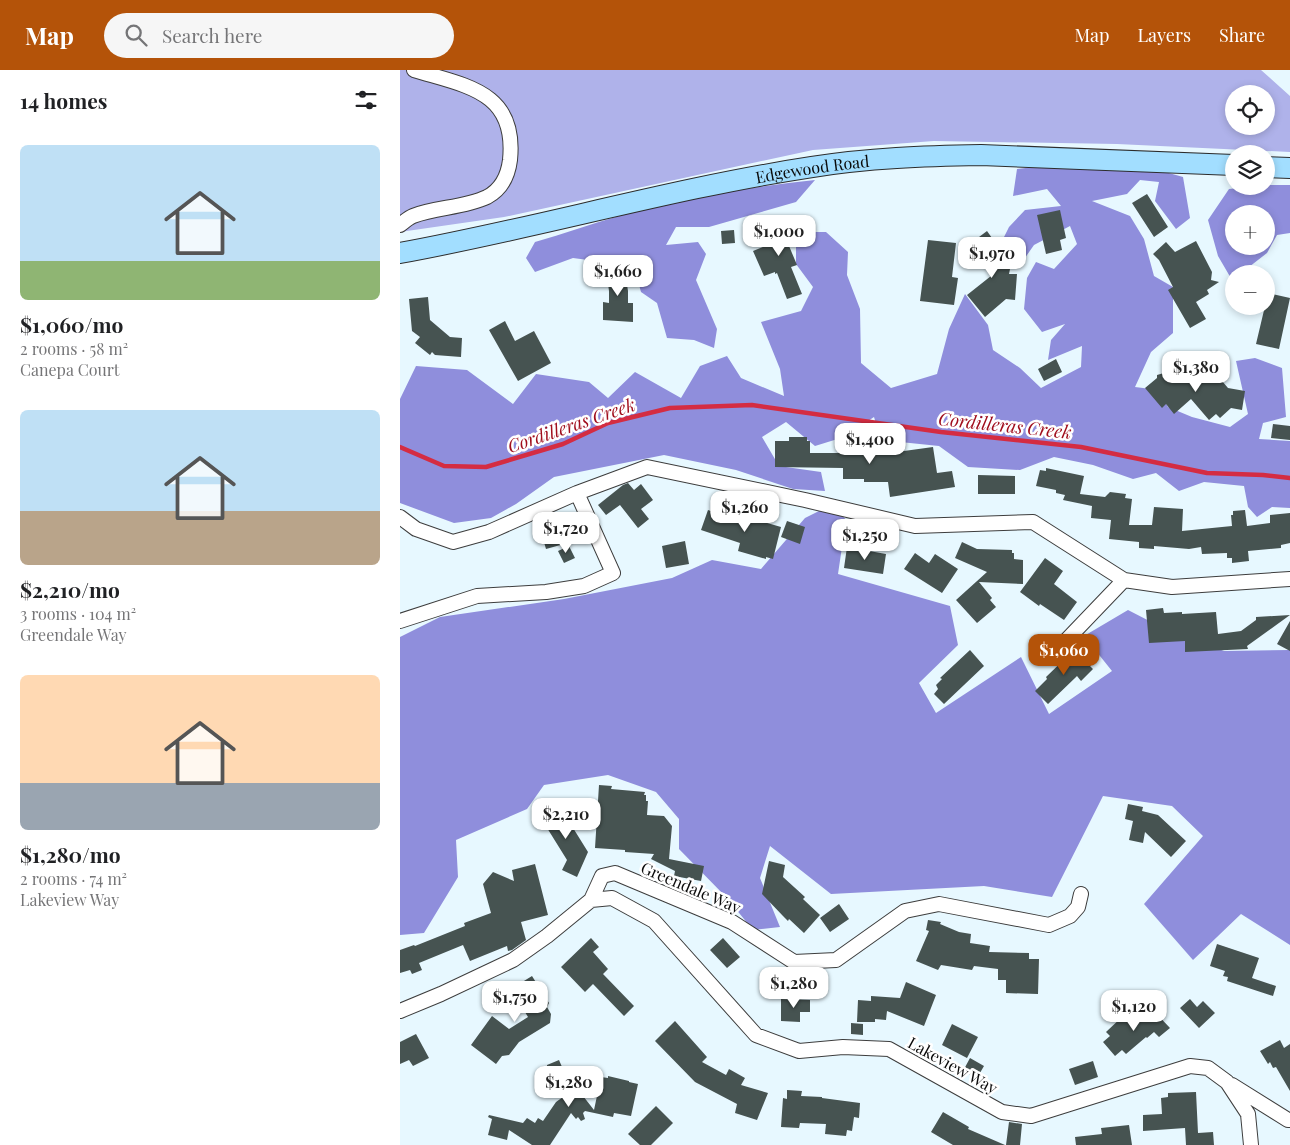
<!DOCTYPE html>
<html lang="en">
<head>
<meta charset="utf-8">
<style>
  body { margin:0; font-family:"Playfair Display",serif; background:#f6f6f6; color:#202124; height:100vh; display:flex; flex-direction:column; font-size:19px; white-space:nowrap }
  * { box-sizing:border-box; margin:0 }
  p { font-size:16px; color:#757577 }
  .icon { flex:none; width:28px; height:28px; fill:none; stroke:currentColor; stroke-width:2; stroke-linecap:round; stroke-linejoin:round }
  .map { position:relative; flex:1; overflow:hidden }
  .side { display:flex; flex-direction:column; background:#fff; width:400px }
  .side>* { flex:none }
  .buttons { position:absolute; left:825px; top:15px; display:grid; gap:10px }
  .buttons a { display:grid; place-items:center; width:50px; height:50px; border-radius:50%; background:#fff; box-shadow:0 2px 8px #0003; font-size:25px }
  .price { position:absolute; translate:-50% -42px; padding:0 11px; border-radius:10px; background:#fff; color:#222; font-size:16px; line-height:32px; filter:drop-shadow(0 1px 2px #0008) }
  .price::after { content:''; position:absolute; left:50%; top:30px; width:15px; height:11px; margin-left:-8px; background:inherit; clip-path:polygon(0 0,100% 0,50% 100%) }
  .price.selected { background:#b45309; color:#fff }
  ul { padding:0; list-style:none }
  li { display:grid; align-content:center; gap:10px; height:265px; padding:0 20px }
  li span { display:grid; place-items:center; height:155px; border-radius:8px; color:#555 }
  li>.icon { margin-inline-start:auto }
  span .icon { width:90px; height:90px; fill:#fffc; stroke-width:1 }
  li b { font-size:21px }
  h2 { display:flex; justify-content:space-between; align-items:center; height:60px; padding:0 20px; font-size:21px }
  header { display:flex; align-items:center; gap:30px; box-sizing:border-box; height:70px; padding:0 25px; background:#b45309; color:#fff }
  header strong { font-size:24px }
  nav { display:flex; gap:28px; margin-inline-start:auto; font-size:18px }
  .search { width:350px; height:45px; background:#f6f6f6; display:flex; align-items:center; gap:12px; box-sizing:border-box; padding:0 18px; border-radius:28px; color:#757577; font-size:19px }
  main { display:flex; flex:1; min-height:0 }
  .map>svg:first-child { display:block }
  .green { fill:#afb2ea; fill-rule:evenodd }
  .forest { fill:#8f8edc; fill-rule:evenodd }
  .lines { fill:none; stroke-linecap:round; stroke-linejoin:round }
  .stream { stroke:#d42c42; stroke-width:4.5 }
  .building { fill:#465351 }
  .minor-casing { stroke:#3d3d3d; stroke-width:16 }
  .secondary-casing { stroke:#2c2c2c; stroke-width:22 }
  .minor { stroke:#fff; stroke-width:14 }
  .secondary { stroke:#a2deff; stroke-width:20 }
  .labels { text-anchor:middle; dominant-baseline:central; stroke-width:5; stroke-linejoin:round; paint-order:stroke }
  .street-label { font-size:16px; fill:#0a0a0a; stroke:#fff }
  .water-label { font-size:18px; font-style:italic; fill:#a00e1d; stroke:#fff }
</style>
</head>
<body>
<header>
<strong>Map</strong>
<div class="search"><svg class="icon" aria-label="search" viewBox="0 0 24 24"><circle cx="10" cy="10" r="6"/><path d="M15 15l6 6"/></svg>Search here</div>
<nav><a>Map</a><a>Layers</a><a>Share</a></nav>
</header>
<main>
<section class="side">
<h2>14 homes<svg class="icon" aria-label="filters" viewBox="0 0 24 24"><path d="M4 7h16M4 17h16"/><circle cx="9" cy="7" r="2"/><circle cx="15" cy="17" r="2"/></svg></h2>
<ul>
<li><span style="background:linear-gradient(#bfe0f5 75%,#8fb573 0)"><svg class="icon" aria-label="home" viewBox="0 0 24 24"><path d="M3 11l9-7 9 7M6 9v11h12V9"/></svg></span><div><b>$1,060/mo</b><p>2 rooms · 58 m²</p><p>Canepa Court</p></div></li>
<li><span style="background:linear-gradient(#bfe0f5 65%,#b9a48a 0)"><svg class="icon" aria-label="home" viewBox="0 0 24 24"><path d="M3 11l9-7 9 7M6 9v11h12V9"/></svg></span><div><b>$2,210/mo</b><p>3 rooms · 104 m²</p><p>Greendale Way</p></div></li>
<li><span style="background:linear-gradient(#ffd9b3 70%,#9aa5b1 0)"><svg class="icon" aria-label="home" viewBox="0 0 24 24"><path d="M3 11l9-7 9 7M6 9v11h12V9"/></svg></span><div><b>$1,280/mo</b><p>2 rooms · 74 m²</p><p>Lakeview Way</p></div></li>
</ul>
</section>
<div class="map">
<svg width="890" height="1075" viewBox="0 0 890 1075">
  <rect width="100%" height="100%" fill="#e7f8ff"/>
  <!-- green -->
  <path class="green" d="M0,0H861L890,26V82L717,74L534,71L413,80L104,147L0,162ZM834,24H866V56H834Z"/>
  <!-- forest -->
  <path class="forest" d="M659,94L744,96L783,107L790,148L776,159L755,131L759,112L740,110L727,124L692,131L730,146L744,169L754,206L773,217V263L751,282L735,317L759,320L768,337L792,347L830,357L848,344L836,291L855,288L882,298L886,347L863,353L859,369L890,371V438L872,437L857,447L848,437L844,416L804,412L779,421L756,403L733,409L693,395L654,387L620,400L568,397L539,376L481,370L474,347L444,367L415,376L386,352L362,367L379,396L421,402L425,421L393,419L336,400L264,385L154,407L116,434L91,448L54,453L0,433V329L16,296L67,300L113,334L136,304L189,312L208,328L235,302L281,328L300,296L327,286L341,308L384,326L380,299L361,252L401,241L413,217L396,194V162H426L448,182L447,205L460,239L461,293L491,318L537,304L549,259L565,224L588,255L593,280L620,298L641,318L681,297L682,276L648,290L651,270L665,254L642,262L624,239L627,208L636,192L654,199L677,174L670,156L634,175L620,195L602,188V171L609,157L625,140L661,136L647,119L613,126L617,99Z
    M415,110L396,132L309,157H276L266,175L298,172L306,184L296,210L317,259L314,278L294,270L267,268L257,233L241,222L235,200L210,193L173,188L135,202L126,188L135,172C163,164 191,154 219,146C283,128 349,117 415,110Z
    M866,115H890V163L877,165L867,183L840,204H834L832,210L818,186L808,150L829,119ZM834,144H866V176H834Z
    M433,434L446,450L438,504L550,536L558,575L519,613L536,643L621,587L649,644L712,601L684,566L728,540L763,558L824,581L890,580V875L841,844L793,890L744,834L803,766L772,736L703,726L652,827L584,816L431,824L370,776L360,808L380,857L353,860L326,827L279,779V749L256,722L208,705L144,715L127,739L56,770L58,807L24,863L0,865V567L40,547L164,529L272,508L312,490L361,499L405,448Z"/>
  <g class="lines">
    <!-- stream -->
    <path class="stream" d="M0,377L44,396L86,397L163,374L208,353L270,338L352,335L541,362L681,377L807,403L863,405L890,408"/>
  </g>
  <!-- building -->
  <path class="building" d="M747,124L768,157L754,167L732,133Z
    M660,140L666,168L660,170L662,180L646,184L637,145Z
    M385,145L392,161L384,164L397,195L391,197L402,224L387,229L377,203L375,204V202L364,206L353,181L373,173L365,153Z
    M334,160L335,173L322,174L321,161Z
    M587,161L597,175L590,181L604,199H610L609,204H617L615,230L606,229L585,247L567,225L591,206L586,198L588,196L571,173Z
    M528,170L556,173L552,207L558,208L554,235L520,231Z
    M796,171L812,202L811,210L819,212L807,220L809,224L796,232L806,249L790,258L768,220L773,217L759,190L753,184L766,172L775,182Z
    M224,196L228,221V233H233V252L203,250V232L209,233V221L206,199Z
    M868,223L890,228L879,279L856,274L865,236H866Z
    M28,227L30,250L50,267L62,268L61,287L35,285L32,282L30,285L15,273L20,267L12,261L9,229Z
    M105,251L115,271L134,261L151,293L118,311L89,260Z
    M656,289L662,302L644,311L638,299Z
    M805,295L820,313L822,311L828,318L845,321L842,340L831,338L820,348L816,344L809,350L791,329L774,344L766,334L762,338L745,318L757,308V305L781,298L785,310Z
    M873,354L890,356V370L871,368Z
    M389,367H407V371H410V383H443V372H467V375H476L475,385L533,377L537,403L552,401L555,417L490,427L488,412H464V409H443V398L375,397V371H389Z
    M646,398L684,406L680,424L705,427L710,422L726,424L725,428L732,429L729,455H752L754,437L783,439L782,461L832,456L831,445H833V441L845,440L847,456L870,453V445L890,443V473L881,475V478L848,481L849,491L832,493V488H827V483L802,484L801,477L789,479L754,476V479L739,478V472L709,469L711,450L691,448L692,436L663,430L665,425L656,423V420L636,416L640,400L646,401Z
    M578,405L615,406V424H578Z
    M228,413L234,420L241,414L253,430L241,439L249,449L238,458L220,435L206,445L198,435L223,415Z
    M308,440L322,445L323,442L346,450L347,447L381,457L373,489L366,487V489L338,481L340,473L301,460Z
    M387,451L405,457L400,474L381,467Z
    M159,458L164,474L146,479L141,462Z
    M285,471L289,494L266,498L262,476Z
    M562,472L577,479L612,480V483H614V489L623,490V514L579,512L592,528L590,530L596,537L577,553L556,530L587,502L555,488Z
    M169,476L175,488L164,493L158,481Z
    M447,477L486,484L483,504L444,498Z
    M515,483L529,493L535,484L558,499L542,523L504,499Z
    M645,488L663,501L654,514L677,532L664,550L640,534L639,536L620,522Z
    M763,538L764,543L782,542V544L816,542L818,564L841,561L856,550V547L890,545L847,576L848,579L785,582V571L749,573L746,540Z
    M890,551V581L877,574Z
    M675,579L692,594L690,596L693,599L681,611L677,606L675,608L648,634L635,621L647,609L646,607Z
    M570,580L584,596L544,634L534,624L538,619L536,615L542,609L540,608Z
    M199,715L212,716L211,719L245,722L244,725H246V731H248L247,745L264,746L272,756L269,789L304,796L301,811L274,806L275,801L251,789L254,784L225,782V780L195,778Z
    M728,734L743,737L742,741L758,745L786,771L771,787L745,762L743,773L729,770L733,751L725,749Z
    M152,737L154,740L160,737L188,782L177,807L162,800L167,790L139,745Z
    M369,791L385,795L383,807L405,827L403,829L420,845L404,863L389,849L388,851L383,846L362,824Z
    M135,794L148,845L121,852L126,870L112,880L108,881L107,876L70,891L63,875L19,893L22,900L12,904L10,900L0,903V880L14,875L15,876L65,856L64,853L91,843L83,814L93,802L114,811L112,800Z
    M439,834L449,849L430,862L420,848Z
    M528,850L541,852L540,854L559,862L571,864L570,873L590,876L589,882L629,883V889H639L638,924L606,923V910H598V899L574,896L572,900L541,895L538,900L516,891L529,861L526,860Z
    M191,868L199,877L193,882L208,899L203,904L234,936L224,946L193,914L185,922L161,897Z
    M323,868L340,887L327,898L310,880Z
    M817,874L859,888L852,908L876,916L873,926L827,911L828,907L823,906L825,901L810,896Z
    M132,906L149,933L147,937L151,944L150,953L119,972L109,985L102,986L96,994L71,975L92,946L109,959L128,947L111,919Z
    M506,912L536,925L524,956L487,941L486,950L475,949V952H457L458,930L471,931V926L500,928Z
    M381,929L410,930V942H400V952L381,951Z
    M790,929L797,937L803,931L815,943L799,958L780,938Z
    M752,939L770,958L759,967L754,962L747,968L746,967L726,984L722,980L715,986L703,972L710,966L706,962L723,946L726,949L733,943L739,950Z
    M275,951L307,987L302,992L326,1005L329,999L345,1008L341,1015L368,1023L357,1050L335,1043L337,1034L295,1012L255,971Z
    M451,953L463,954V965L451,964Z
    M552,954L578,967L567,988L542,975Z
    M16,964L29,988L13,996L9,990L0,994V972Z
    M880,970L884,978L890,974V1021L876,997L873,998L870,992L868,994L860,981Z
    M570,988L584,996L577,1008L563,1001Z
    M159,990L172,1020L176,1017L194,1040L201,1007L208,1008V1006L229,1011V1012L238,1014L231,1046L214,1043L213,1047L185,1041L183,1043L185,1049L181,1051L178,1047L176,1049L171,1043L150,1075H132L109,1060L107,1070L88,1065L92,1049L88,1047L89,1045L123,1053L127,1048L135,1053L138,1048L143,1051L156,1032L163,1027L156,1019L147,998V995Z
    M693,991L698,1007L675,1015L669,999Z
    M387,1020L402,1021L401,1026L422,1027V1028L460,1033L459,1048L454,1047L452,1061L447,1060L446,1066L425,1064L426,1054L400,1053L399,1058L381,1057L383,1028L387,1029Z
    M796,1022L798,1063L813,1062L814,1075H786L785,1058L743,1061V1045L762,1044L761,1028L768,1027V1023Z
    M256,1036L273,1053L251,1075H240L228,1064Z
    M543,1042L569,1057L568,1059L605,1075H553L531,1062Z
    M609,1052L622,1054L620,1075H606Z
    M729,1055L732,1075H676L675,1067L702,1064L701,1058Z"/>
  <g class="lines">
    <!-- minor casing -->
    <g class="minor-casing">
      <path id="minor" d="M0,155C4,152 8,148 13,146C35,137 64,138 87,127C102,119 108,106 110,90C117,21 66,16 14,0
        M0,447L16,459L53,472L89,462L177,423L247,397L405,430L515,456L633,452L724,510L772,517L890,509
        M0,551L77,526L146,522L184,516L213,503L177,423
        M656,581L724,510
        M191,830L202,806L215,803L332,852L394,892L436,890L505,841L539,834L649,855L670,846L678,837L681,824
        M0,941L41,924L113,890L147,866L191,830L212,828L254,851L356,965L399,981L443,977L489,979L602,1042L631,1046L790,996L808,998L827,1012L848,1044L851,1075
        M832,1015L888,1050H890"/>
    </g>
    <!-- secondary casing -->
    <g class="secondary-casing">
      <g id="secondary">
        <path d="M866,97L890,98"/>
        <path id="s1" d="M0,183C138,158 273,118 412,97C468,88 525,86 581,85L834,95"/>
      </g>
    </g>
    <!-- minor -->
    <use href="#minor" class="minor"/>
    <!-- secondary -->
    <use href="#secondary" class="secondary"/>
  </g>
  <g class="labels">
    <!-- street labels -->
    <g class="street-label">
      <text stroke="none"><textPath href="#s1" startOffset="421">Edgewood Road</textPath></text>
      <text transform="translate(291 817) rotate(23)">Greendale Way</text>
      <text transform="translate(553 995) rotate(29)">Lakeview Way</text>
    </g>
    <!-- water labels -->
    <g class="water-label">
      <text transform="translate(171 355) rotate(-19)">Cordilleras Creek</text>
      <text transform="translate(605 355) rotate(6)">Cordilleras Creek</text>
    </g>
  </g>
</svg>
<div class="buttons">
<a><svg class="icon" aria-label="locate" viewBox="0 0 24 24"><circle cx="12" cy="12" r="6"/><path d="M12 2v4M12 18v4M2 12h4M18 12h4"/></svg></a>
<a><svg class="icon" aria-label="layers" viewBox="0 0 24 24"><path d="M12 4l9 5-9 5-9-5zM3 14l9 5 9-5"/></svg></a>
<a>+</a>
<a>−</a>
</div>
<b class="price" style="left:379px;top:187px">$1,000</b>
<b class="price" style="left:592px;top:209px">$1,970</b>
<b class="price" style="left:218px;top:227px">$1,660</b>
<b class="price" style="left:796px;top:323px">$1,380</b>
<b class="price" style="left:470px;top:395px">$1,400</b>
<b class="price" style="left:345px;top:463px">$1,260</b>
<b class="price" style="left:166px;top:484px">$1,720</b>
<b class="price" style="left:465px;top:491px">$1,250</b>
<b class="price selected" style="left:664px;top:606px">$1,060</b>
<b class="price" style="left:166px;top:770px">$2,210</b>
<b class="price" style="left:394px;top:939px">$1,280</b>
<b class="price" style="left:115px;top:953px">$1,750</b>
<b class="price" style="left:734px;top:962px">$1,120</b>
<b class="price" style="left:169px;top:1038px">$1,280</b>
</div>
</main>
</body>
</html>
